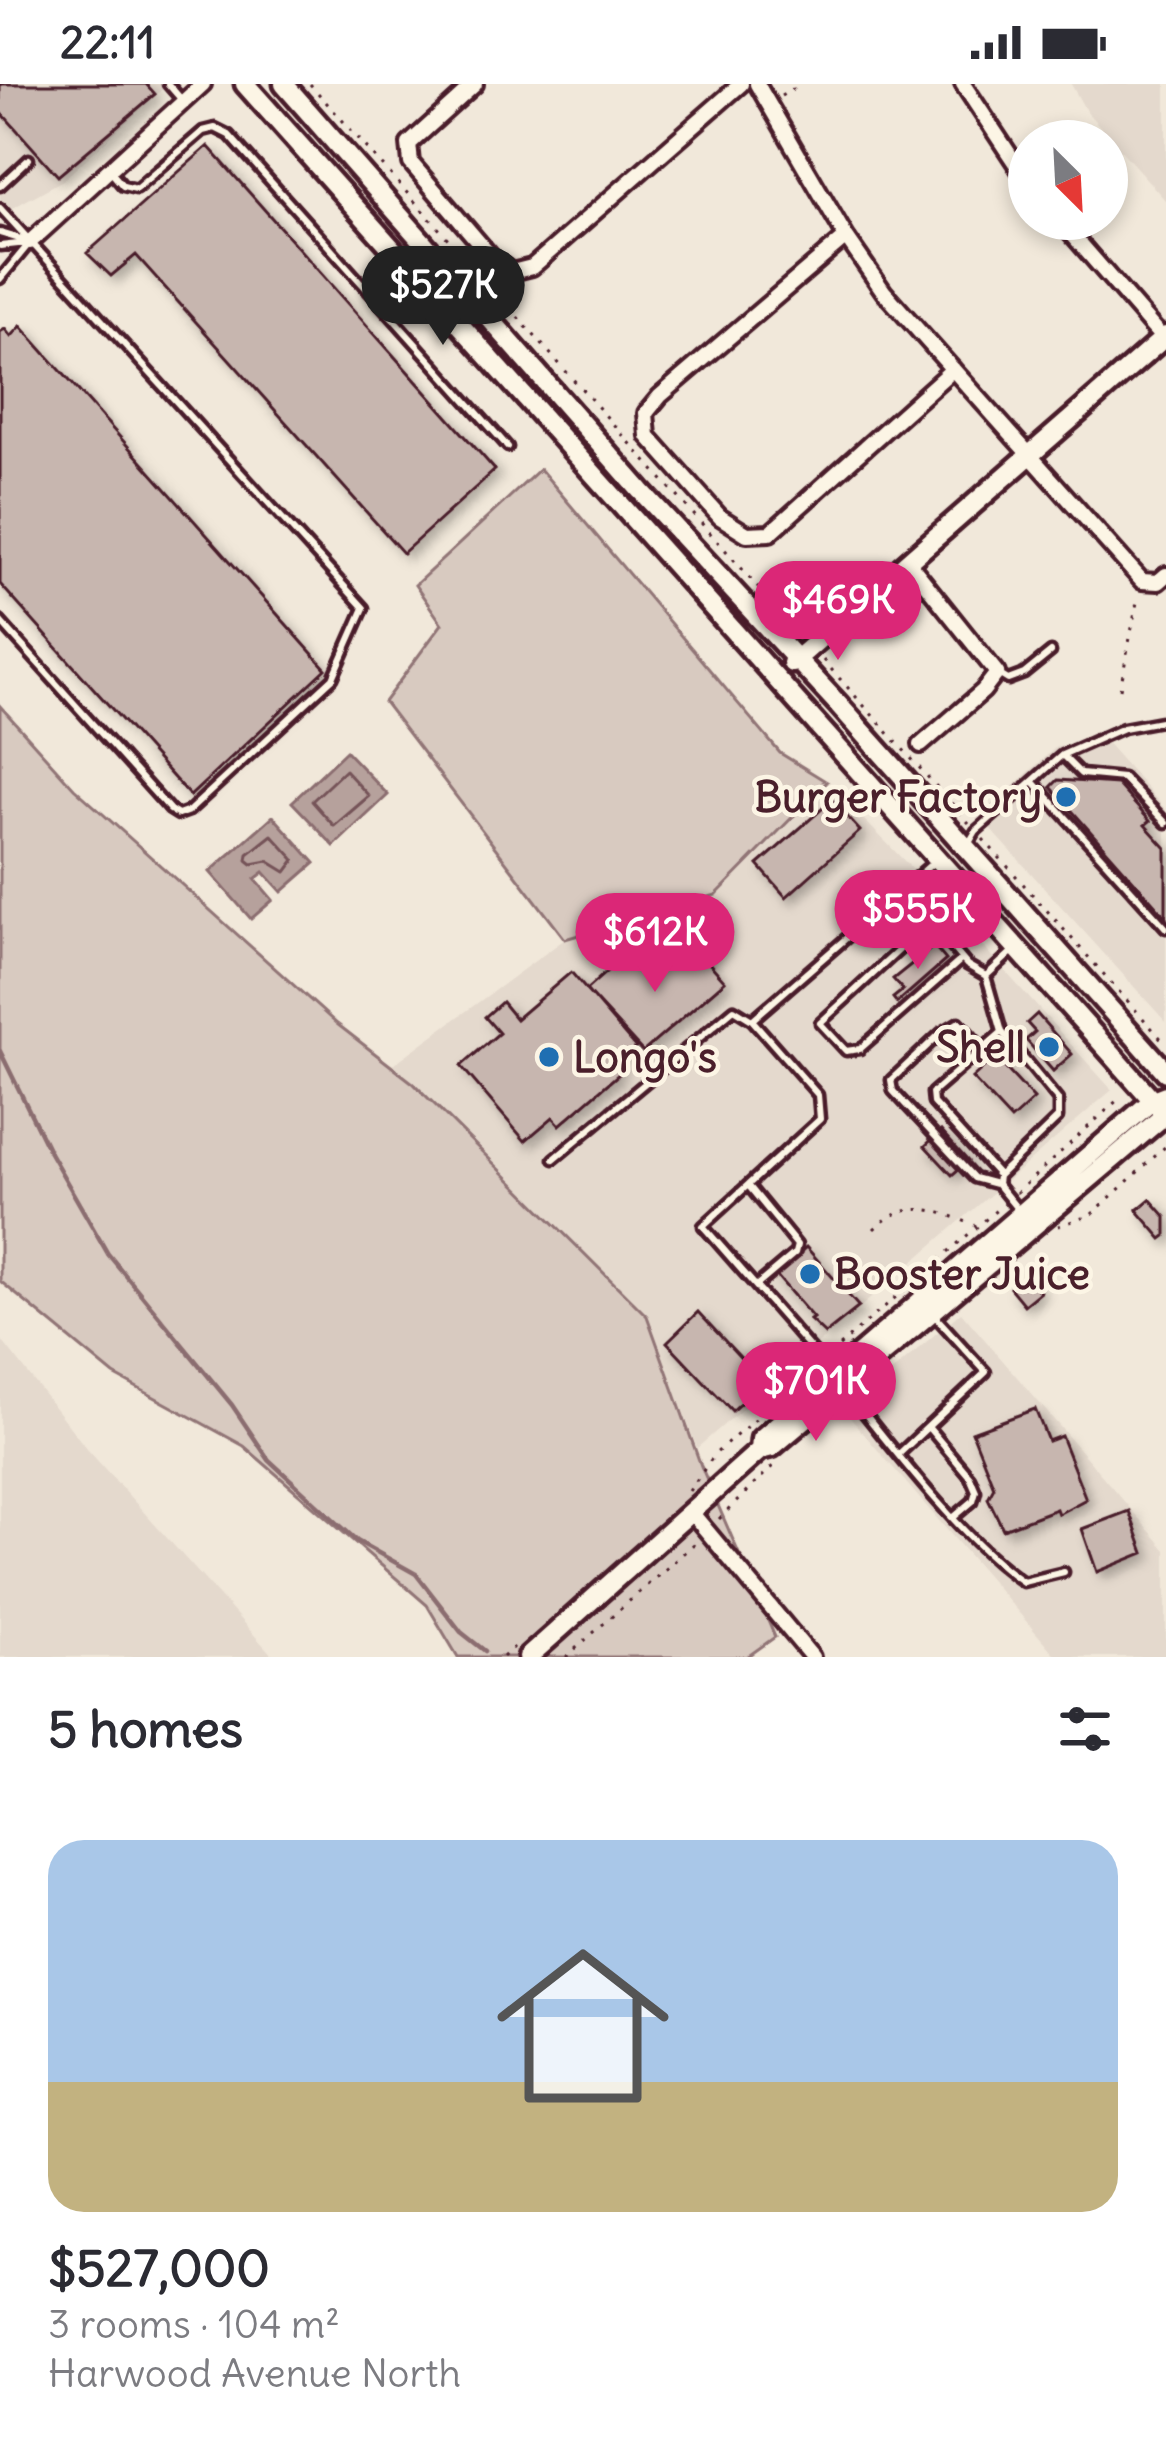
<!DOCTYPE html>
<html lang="en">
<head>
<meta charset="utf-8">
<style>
  body { margin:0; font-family:Delius,sans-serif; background:#f2f2f3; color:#2b2b33; height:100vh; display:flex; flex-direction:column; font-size:45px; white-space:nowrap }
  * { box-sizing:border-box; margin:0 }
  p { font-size:39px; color:#7c7c81 }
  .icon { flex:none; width:66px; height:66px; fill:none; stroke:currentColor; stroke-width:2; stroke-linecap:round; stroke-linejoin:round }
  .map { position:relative; height:1573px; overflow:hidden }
  .sheet { display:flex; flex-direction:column; background:#fff; flex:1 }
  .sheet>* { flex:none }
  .needle { width:78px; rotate:156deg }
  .buttons { position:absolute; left:1008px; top:36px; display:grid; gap:24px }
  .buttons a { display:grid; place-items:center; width:120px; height:120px; border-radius:50%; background:#fff; box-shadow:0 6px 18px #0003; font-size:60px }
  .price { position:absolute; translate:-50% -102px; padding:0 27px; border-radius:42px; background:#db2777; color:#fff; font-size:39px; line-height:78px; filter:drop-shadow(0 3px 6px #0008) }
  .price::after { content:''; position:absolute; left:50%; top:72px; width:36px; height:27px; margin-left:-18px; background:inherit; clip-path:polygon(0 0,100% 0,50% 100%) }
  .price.selected { background:#222; color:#fff }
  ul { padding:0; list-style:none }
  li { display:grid; align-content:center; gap:24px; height:636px; padding:0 48px }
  li span { display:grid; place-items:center; height:372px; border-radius:36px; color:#555 }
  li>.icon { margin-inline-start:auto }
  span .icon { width:216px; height:216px; fill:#fffc; stroke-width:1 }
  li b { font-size:51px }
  h2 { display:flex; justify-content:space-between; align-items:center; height:144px; padding:0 48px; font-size:51px }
  .status { display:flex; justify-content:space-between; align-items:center; height:84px; padding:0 60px; background:#fff; direction:ltr }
  .status svg { height:33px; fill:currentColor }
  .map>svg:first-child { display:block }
  .built { fill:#e4d9cd }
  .green { fill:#d8cac0; stroke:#917476; stroke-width:3 }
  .water { fill:#b6a19c; stroke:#8b6d6f; stroke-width:3 }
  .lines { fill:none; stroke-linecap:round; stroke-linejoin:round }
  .shore { stroke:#755358; stroke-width:3 }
  .stream { stroke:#8b6d6f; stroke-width:4.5 }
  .building { fill:#c7b6af; stroke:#4a1f2b; stroke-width:3; filter:url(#shadow) }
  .lane-casing { stroke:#4a1f2b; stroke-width:15 }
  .street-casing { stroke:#4a1f2b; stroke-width:22 }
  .secondary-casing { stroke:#4a1f2b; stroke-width:27 }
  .path { stroke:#4a1f2b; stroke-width:3; stroke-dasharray:3 9; stroke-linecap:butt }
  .lane { stroke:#fcf5e5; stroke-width:6 }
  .street { stroke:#fcf5e5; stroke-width:14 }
  .secondary { stroke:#fcf5e5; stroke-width:18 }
  .poi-dot { fill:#1f6fb2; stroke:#fcf5e5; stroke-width:4.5 }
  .labels { text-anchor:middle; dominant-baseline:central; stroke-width:9; stroke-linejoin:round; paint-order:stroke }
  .poi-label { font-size:42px; font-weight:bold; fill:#4a1f2b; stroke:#fcf5e5; text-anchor:end }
</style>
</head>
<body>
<div class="status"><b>22:11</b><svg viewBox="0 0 49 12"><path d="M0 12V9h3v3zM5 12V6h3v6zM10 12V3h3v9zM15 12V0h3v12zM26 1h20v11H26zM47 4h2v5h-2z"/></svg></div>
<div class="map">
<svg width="1166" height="1573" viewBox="0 0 1166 1573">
  <defs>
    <filter id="shadow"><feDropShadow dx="6" dy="6" stdDeviation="6" flood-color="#0004"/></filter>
  </defs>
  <rect width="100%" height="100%" fill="#f1e8da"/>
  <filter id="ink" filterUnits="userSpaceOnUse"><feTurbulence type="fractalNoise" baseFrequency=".00833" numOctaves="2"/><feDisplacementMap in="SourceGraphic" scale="24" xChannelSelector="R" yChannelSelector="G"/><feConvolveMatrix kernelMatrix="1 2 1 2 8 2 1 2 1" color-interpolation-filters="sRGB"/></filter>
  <g filter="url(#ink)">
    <!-- built -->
    <path class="built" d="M0,0H168L63,96L0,131Z
      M1071,0H1166V117L1086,27Z
      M1104,656L1166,726V938L980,733L1056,663Z
      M827,698L924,797L1112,1006L697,1364L647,1232L413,999L391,982L565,855L716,811Z
      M961,1228L1166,1466V1573H1057L845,1328Z
      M0,1254L87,1365L274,1573H0Z"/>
    <!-- green -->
    <path class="green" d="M540,385L780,669L827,698L716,811L565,855L384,618L442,540L415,501Z
      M0,622L74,704L337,940L413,999L647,1232L701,1382L775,1553L747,1573H458L427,1521L244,1362L114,1291L0,1197Z"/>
    <!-- water -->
    <path class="water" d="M346,667L388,711L334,762L292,718Z
      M273,732L315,779L282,808L264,788L255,795L273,816L251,835L210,788Z"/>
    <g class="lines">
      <!-- shore -->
      <path class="shore" d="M345,686L369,712L334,742L312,717Z
        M272,751L295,776L286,788L268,777L252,780L247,776L248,770Z"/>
      <!-- stream -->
      <path class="stream" d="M0,967L49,1067L108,1170L232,1321L269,1376L357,1457L416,1490L461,1548L485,1567"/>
    </g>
    <!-- building -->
    <path class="building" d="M0,0H146L155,10L58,92L0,27Z
      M208,62L495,386L403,469L136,171L111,192L87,169Z
      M21,242L326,585L190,712L0,500V248L5,245L11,253Z
      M1058,696L1117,700L1150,737L1145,741L1166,764V833L1051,703Z
      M832,716L860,747L786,813L758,781Z
      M692,860L725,897L643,968L586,906L624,872L647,897Z
      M934,862L946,876L897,919L893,914L903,906L893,895Z
      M571,888L636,964L614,982L620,989L560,1041L553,1033L525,1057L461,982L499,949L485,933L502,918L516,935Z
      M1037,930L1072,970L1053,987L1026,956L1035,948L1027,939Z
      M995,973L1034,1015L1011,1036L972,994Z
      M941,1047L968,1077L952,1091L925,1062Z
      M1150,1115L1166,1133V1152L1162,1155L1137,1126Z
      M806,1163L859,1223L825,1250L810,1236L813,1234L775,1190Z
      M1026,1191L1040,1208L1024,1221L1010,1204Z
      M698,1228L763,1298L732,1327L667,1258Z
      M1035,1325L1048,1357L1061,1352L1086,1415L1058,1430L1056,1425L1003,1445L988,1414L994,1403L972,1348Z
      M1129,1427L1144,1469L1097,1488L1082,1445Z"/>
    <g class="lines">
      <!-- lane casing -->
      <g class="lane-casing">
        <path id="lane" d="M168,0L181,15
          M111,88L123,102L136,105L203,47L215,44L229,51L508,363
          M0,102L29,75
          M0,124L364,524L333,594L189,727L178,731L170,726L0,537
          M0,149L27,157
          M0,162L27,159
          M0,195L28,161
          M376,215L409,186
          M1000,591L1008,596L1024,590L1051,568
          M1062,671L1123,644L1166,636
          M1034,698L1166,844
          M969,759L976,747L1062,671L1081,690L1123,694L1166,739
          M1013,867L986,892L1002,948L1058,1016V1034L998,1092L997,1100L1019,1127
          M962,875L860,965L846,967L820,939L924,843L933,841L967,881L986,892
          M983,965L959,938L941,949L891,996L893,1007L974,1094L996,1100
          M554,1075L734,925L752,936
          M998,1091L933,1019L932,1009L1002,948
          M748,1101L797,1161L795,1169L756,1202
          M831,1288L703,1142L820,1035L818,1011L752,936L935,777
          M847,1307C893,1365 964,1458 1023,1498L1064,1488
          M928,1343L970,1393L976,1407L973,1417L954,1433
          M900,1369L986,1288L935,1232"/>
      </g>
      <!-- street casing -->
      <g class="street-casing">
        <path id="street" d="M475,0L409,60L411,79L493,175L512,188L532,183L741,0
          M757,0L846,153L884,208L1142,497L1158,498L1166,491
          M963,0L1029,100
          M1059,135L1163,255
          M846,153L660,312L646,329L648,352L720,433L747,450L770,449L953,285
          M30,158L203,0
          M909,479L997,589L983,607L921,661
          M691,1428L812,1573"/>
      </g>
      <!-- secondary casing -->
      <g class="secondary-casing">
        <path id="secondary" d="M245,0L1166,1031
          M284,0L641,407L838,620L1166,988
          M792,579L1166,252
          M760,1366L761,1355L1153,1016L1166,1011
          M528,1573L760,1366L772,1363L1166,1030"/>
      </g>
      <!-- path -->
      <path class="path" d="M310,0L801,551
        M781,12L801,0
        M823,576L969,739
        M1120,605L1138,513
        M983,755L1166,960
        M1016,1109L1121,1013
        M1058,1142L1091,1131L1166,1062
        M874,1145C908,1114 936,1125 976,1142
        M830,1270L1000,1123
        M689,1407L715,1370L814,1284
        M719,1435L776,1379
        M503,1573L516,1561
        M566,1573L695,1459"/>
      <!-- lane -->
      <use href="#lane" class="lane"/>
      <!-- street -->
      <use href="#street" class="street"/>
      <!-- secondary -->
      <use href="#secondary" class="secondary"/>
    </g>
  </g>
  <!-- markers -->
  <g class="poi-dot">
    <circle cx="1066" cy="713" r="12"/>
    <circle cx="1049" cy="963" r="12"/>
    <circle cx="549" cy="973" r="12"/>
    <circle cx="810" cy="1190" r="12"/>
  </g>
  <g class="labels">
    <!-- poi labels -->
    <g class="poi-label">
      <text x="1042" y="713">Burger Factory</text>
      <text x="1025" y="963">Shell</text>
      <text x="573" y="973" text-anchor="start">Longo's</text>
      <text x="834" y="1190" text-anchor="start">Booster Juice</text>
    </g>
  </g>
</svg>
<div class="buttons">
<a><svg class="needle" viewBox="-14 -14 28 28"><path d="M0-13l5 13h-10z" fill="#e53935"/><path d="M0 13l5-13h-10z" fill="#7c7c81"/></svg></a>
</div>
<b class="price selected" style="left:443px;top:264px">$527K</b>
<b class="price" style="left:838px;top:579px">$469K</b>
<b class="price" style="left:918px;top:888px">$555K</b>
<b class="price" style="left:655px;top:911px">$612K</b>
<b class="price" style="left:816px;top:1360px">$701K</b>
</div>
<section class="sheet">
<h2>5 homes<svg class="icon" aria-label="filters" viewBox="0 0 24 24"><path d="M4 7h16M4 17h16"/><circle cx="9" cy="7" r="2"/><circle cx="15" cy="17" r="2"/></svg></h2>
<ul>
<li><span style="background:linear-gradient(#a9c7e8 65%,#c2b280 0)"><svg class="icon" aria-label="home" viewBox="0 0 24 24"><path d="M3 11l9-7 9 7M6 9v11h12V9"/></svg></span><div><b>$527,000</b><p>3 rooms · 104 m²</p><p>Harwood Avenue North</p></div></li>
</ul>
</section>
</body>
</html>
